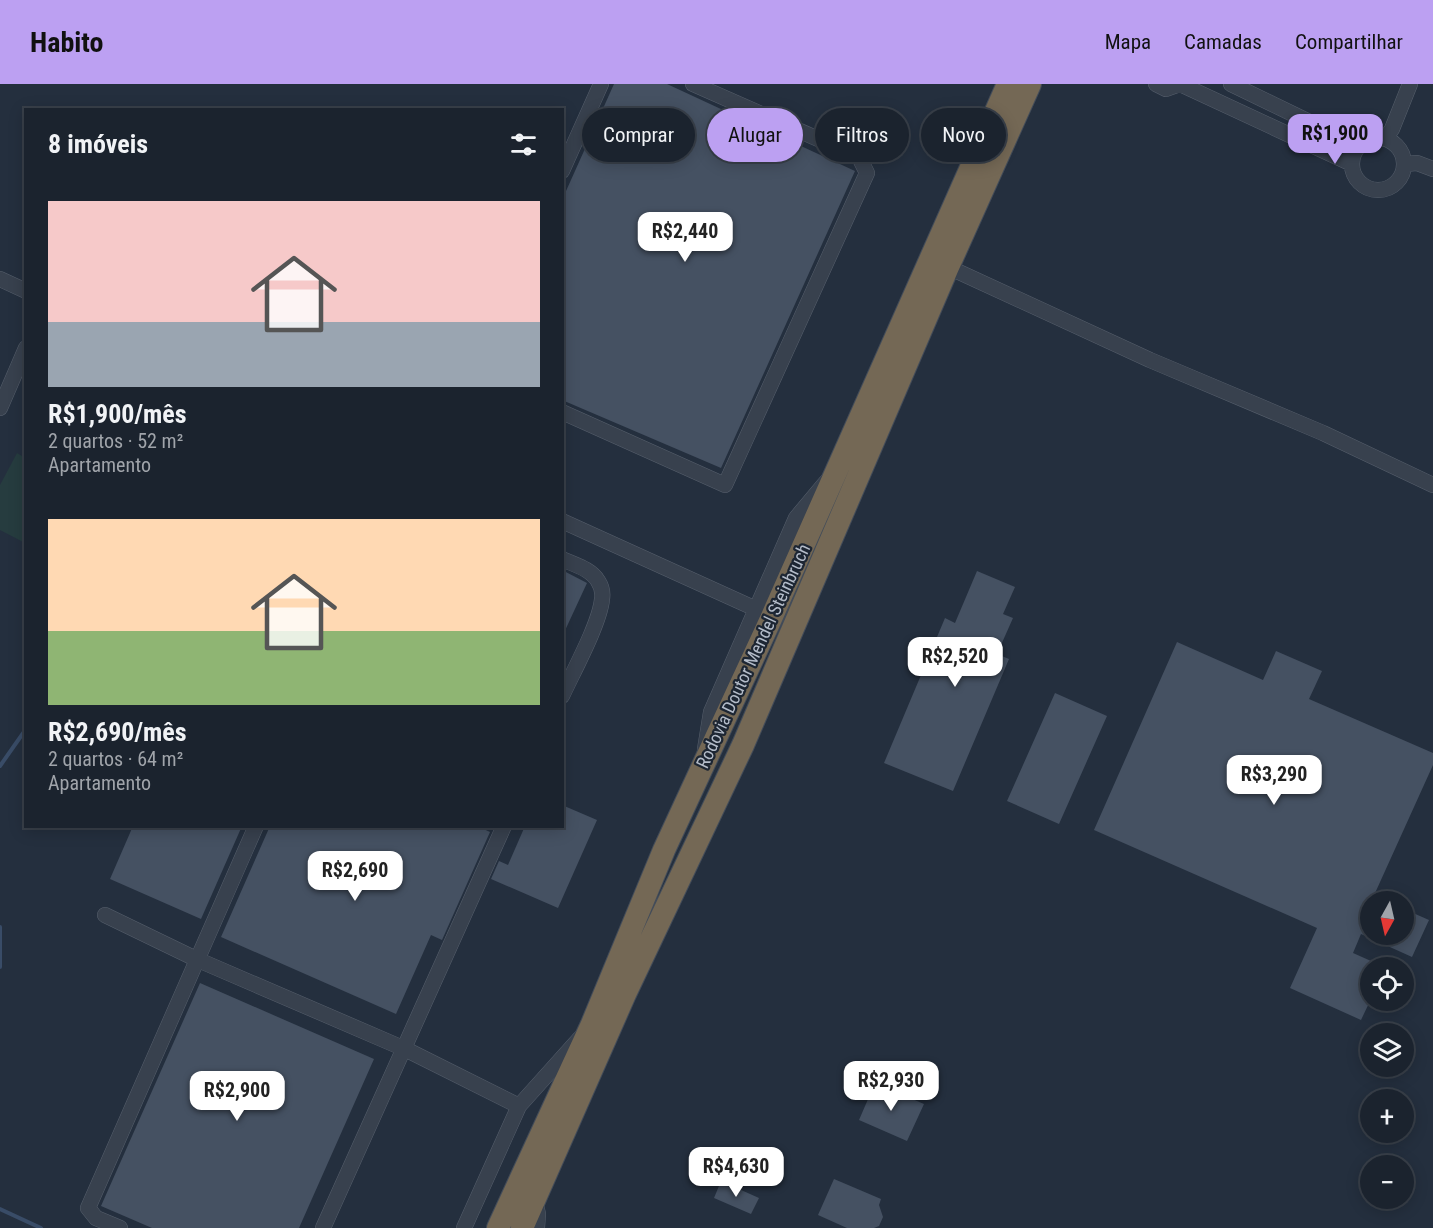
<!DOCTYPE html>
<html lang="pt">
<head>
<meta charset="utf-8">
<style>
  body { margin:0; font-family:"Roboto Condensed",sans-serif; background:#282f3a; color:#f1f3f6; height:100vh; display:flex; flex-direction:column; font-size:22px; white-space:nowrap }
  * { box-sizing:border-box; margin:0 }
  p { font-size:20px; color:#a0a4aa }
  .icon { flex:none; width:33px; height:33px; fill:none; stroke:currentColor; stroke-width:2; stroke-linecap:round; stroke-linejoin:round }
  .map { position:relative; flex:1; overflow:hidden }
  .sheet { position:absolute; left:24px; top:24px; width:540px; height:720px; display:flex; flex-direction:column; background:#1b232e; border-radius:0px; box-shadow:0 3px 15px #0003,0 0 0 2px #39404a }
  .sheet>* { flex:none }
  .guide { position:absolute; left:582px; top:24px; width:570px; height:54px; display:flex; gap:12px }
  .needle { width:39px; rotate:188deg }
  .tools { position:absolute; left:1360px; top:807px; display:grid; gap:12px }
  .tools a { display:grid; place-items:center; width:54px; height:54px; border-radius:50%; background:#1b232e; box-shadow:0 3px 15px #0003,0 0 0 2px #39404a; font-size:30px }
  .price { position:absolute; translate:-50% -51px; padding:0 14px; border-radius:12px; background:#fff; color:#222; font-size:20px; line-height:39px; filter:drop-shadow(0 2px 3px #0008) }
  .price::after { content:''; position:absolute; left:50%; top:36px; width:18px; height:14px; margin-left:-9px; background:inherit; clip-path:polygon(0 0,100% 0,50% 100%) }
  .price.active { background:#bca0f2; color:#111 }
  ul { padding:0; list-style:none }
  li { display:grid; align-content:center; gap:12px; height:318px; padding:0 24px }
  li span { display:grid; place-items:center; height:186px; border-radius:0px; color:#555 }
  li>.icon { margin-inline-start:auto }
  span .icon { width:108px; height:108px; fill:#fffc; stroke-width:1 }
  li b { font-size:26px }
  h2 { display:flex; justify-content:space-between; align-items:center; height:72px; padding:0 24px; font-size:26px }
  .chip { padding:0 21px; border-radius:27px; background:#1b232e; box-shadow:0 3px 15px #0003,0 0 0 2px #39404a; font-size:21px; line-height:54px }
  .chip.active { background:#bca0f2; color:#111 }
  header { display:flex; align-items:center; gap:36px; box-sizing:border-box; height:84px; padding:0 30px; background:#bca0f2; color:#111 }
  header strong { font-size:28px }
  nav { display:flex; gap:33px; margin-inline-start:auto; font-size:21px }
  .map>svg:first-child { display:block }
  .green { fill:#263c3f }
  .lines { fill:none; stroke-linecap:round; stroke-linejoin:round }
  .stream { stroke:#394c67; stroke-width:4 }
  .building { fill:#455162 }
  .minor-casing { stroke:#565f6c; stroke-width:16 }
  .highway-casing { stroke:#434c59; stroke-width:24 }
  .minor { stroke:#38414e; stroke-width:15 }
  .highway { stroke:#746855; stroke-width:22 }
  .labels { text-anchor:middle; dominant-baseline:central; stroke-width:4.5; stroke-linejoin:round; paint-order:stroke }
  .street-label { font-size:18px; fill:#b4bcc9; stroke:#1d2633 }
</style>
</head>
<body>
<header>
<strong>Habito</strong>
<nav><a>Mapa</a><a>Camadas</a><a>Compartilhar</a></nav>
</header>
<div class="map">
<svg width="1433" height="1144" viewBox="0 0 1433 1144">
  <rect width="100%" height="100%" fill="#242f3e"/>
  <!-- green -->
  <path class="green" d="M17,369L25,374V459L0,446V401Z"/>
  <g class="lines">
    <!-- stream -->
    <path class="stream" d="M0,682L26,645
      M0,843V883
      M0,1125L41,1144"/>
  </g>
  <!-- building -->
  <path class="building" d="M614,0H667L855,87L721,384L562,316V116Z
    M562,486L587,499L562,553Z
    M977,487L1015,503L1003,530L1013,534L997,570L1009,575L953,707L884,679L945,534L955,539Z
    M1177,558L1263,596L1276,567L1322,587L1309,615L1433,669V681L1371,818V850H1404V825L1429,836L1412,873L1361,850L1353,869L1371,877V915L1361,936L1290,904L1317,844L1094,746Z
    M1055,609L1107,632L1059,740L1007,717Z
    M562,721L597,736L558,824L491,795L499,777L508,781L525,742H562Z
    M133,742H242L201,835L110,795Z
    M270,742H477L490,748L442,856L431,851L396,930L221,853Z
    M200,899L374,975L299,1144H152L101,1122Z
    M875,999L924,1020L907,1057L859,1036Z
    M834,1095L881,1115L879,1121L883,1133L879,1142L874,1144H847L818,1131Z
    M721,1097L759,1114L751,1130L714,1114Z"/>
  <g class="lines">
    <!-- minor casing -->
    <g class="minor-casing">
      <path id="minor" d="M1156,0L1166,5L1180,0
        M1180,0L1352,80
        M1231,0L1359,62
        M1352 80a26 26 0 1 1 52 0a26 26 0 1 1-52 0Z
        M1385,55L1392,45L1410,0
        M1405,80L1417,79L1433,85
        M562,87L601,0
        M948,183L1150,276L1323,349L1433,401
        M0,195L26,207
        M0,324L26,264
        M562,328L725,401L867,89L859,73L693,0
        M562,437L756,525
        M562,475C575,481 591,485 598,497C602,503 603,509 602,515C600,539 573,588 562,612
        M705,665L711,628L796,434L826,398
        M105,831L196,875L405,965L519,1022
        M535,1117L538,1130L537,1144
        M120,1144L96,1134L88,1124L256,742
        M323,1144L504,742
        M464,1144L519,1022L580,954"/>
    </g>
    <!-- highway casing -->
    <g class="highway-casing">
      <path id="highway" d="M498,1144L592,940L664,766L770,537L1008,0
        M522,1144L625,910L743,661L948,183L1030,0"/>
    </g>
    <!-- minor -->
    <use href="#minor" class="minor"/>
    <!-- highway -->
    <use href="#highway" class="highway"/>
  </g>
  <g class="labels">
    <!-- street labels -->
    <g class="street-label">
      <text transform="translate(753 572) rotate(-65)">Rodovia Doutor Mendel Steinbruch</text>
    </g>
  </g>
</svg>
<div class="tools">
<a><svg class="needle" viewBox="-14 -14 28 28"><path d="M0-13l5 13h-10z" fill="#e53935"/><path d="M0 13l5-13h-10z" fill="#a0a4aa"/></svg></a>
<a><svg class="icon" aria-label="locate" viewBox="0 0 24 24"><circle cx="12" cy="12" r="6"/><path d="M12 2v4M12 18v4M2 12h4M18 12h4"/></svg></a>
<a><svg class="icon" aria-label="layers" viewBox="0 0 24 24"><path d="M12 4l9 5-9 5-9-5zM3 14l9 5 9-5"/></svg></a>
<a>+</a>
<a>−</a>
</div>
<b class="price active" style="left:1335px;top:81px">R$1,900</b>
<b class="price" style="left:685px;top:179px">R$2,440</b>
<b class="price" style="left:955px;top:604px">R$2,520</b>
<b class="price" style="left:1274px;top:722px">R$3,290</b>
<b class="price" style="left:355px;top:818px">R$2,690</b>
<b class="price" style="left:891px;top:1028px">R$2,930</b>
<b class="price" style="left:237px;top:1038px">R$2,900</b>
<b class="price" style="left:736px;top:1114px">R$4,630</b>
<div class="guide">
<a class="chip">Comprar</a>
<a class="chip active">Alugar</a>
<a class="chip">Filtros</a>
<a class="chip">Novo</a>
</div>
<section class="sheet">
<h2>8 imóveis<svg class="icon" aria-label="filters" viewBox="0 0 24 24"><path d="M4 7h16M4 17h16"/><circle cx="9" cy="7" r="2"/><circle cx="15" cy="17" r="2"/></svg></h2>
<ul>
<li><span style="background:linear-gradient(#f6c9c9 65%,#9aa5b1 0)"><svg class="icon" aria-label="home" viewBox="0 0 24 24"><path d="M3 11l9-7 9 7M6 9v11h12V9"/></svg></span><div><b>R$1,900/mês</b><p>2 quartos · 52 m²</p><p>Apartamento</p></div></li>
<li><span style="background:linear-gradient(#ffd9b3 60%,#8fb573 0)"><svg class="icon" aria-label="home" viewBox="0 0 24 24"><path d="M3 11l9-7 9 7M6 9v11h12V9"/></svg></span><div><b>R$2,690/mês</b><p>2 quartos · 64 m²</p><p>Apartamento</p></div></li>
</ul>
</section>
</div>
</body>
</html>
